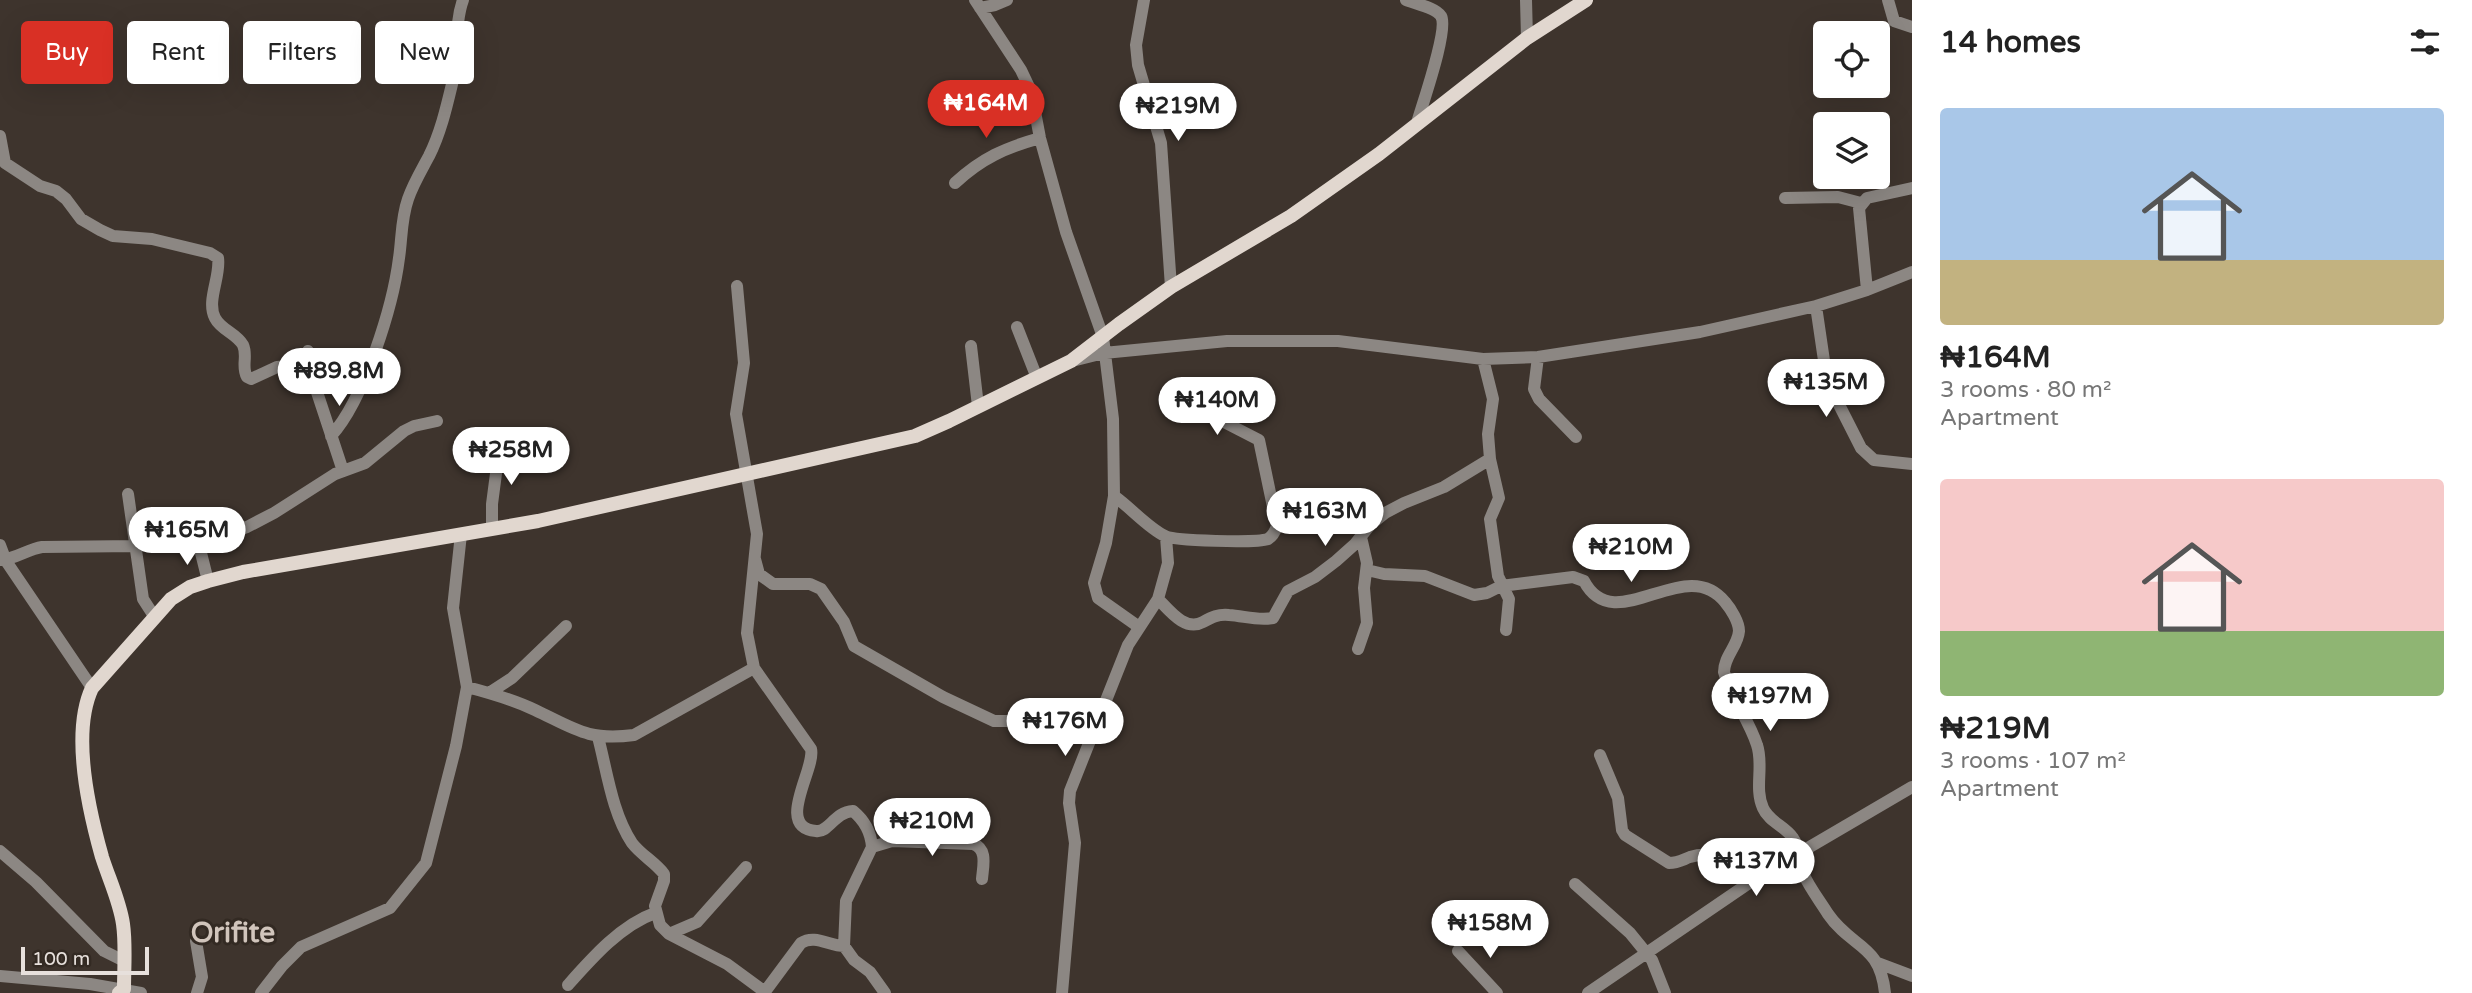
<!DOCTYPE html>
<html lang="en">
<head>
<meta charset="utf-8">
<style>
  body { margin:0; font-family:"Varela Round",sans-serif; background:#f6f6f6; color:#222; height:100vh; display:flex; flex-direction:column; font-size:26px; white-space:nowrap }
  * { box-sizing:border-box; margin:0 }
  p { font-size:23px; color:#767676 }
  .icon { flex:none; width:38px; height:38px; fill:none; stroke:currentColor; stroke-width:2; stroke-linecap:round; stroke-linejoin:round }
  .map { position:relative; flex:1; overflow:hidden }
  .drawer { display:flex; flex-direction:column; background:#fff; width:560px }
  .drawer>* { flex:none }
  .banner { position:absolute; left:21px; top:21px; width:665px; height:63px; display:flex; gap:14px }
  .fabs { position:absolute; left:1813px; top:21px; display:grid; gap:14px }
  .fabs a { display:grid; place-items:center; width:77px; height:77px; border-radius:7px; background:#fff; box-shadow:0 7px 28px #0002; font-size:35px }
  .scale { position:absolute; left:21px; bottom:18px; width:128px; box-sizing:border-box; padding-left:7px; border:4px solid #e7e0dc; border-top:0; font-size:19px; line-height:24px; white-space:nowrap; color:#e7e0dc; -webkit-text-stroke:5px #332a23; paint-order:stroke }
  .price { position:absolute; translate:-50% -60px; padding:0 16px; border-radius:24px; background:#fff; color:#222; font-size:23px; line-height:46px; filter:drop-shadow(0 2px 4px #0008) }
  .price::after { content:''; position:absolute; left:50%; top:42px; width:21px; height:16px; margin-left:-10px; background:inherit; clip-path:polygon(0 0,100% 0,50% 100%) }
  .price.active { background:#d93025; color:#fff }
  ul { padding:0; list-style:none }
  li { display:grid; align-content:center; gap:14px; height:371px; padding:0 28px }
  li span { display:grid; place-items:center; height:217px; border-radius:7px; color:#555 }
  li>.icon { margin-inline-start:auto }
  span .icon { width:126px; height:126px; fill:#fffc; stroke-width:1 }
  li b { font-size:30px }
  h2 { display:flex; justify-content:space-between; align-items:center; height:84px; padding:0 28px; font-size:30px }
  .tag { padding:0 24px; border-radius:7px; background:#fff; box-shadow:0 7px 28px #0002; font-size:24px; line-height:63px }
  .tag.active { background:#d93025; color:#fff }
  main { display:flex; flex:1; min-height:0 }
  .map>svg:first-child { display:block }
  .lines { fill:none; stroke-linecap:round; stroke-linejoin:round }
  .minor { stroke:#8c8783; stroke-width:12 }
  .major { stroke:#e1d7cf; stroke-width:14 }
  .labels { text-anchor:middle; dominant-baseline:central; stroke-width:6; stroke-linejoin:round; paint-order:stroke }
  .district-label { font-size:28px; font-weight:bold; fill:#d1c5bc; stroke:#332a23 }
</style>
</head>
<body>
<main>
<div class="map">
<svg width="1912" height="993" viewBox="0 0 1912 993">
  <rect width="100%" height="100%" fill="#3e342d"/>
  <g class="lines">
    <!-- minor -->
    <path class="minor" d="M975,0L1021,70L1031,91L1040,138L1066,232L1103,337L1113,419L1114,496L1106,543L1094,583L1098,598L1139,627
      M1144,0L1136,45L1138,65L1161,143L1171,287
      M1406,0C1415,4 1435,7 1441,16C1449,29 1422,105 1417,123
      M1526,0L1527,38
      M1888,0L1894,21L1912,27
      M980,8L995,5L1007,0
      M0,136L5,163L40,186L56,191L66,199L81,219L100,230L113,236L152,239L210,253L218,258C221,276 206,301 215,318C221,330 236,333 243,345C248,356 241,367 247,377L251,379L277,367L309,364
      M955,183C982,158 1005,148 1040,138
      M1785,198L1838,197L1861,203
      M737,286L744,363L736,414L757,534L747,633L754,668L811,749C816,769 774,827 816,831C829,833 834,812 853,811C864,820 871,833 872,847L846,901L844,946L854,960L870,972L885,993
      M1867,290L1859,208L1867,198L1912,188
      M1816,306L1827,381L1861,448L1874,460L1912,464
      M1017,327L1037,378
      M971,346L978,406
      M308,351L314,383L343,471
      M1538,357L1534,389L1539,399L1576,437
      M1483,359L1493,399L1488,434L1490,459L1499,498L1490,519L1498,576L1509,599L1506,630
      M1072,361L1104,353L1227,341H1338L1483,359L1538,357L1700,332L1816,306L1867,290L1912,272
      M331,436C364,400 393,306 399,258C402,238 401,219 408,199C413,184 421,171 429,156C441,132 447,105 453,80C459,54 454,25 463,0
      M128,494L143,599L154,616
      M1114,496C1130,507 1148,528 1165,536C1174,541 1257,543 1268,539C1273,536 1275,532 1277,526L1259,440L1191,405
      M492,529V504L500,443
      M0,545L6,561L92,688
      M755,559L759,574L773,584H810L821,589L844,622L854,646L943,697L994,721H1014L1036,728L1047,726L1068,717L1101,714
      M0,560C14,560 28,549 42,547L137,546
      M1367,570L1384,574L1425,576L1474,595L1487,593L1501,586L1573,577L1584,581C1615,640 1685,552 1725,602C1731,609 1739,622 1739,631C1738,646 1724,656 1724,672C1731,697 1749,720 1757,745C1764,765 1754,788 1763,808C1769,822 1785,826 1793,838C1801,849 1797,861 1803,873C1809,887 1820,901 1828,914C1852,949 1880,943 1885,993
      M208,581L199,545L214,538L247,527L274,513L335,474L365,463L404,431L414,426L437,421
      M1158,599C1169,610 1185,632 1203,622C1212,617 1218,614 1229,615C1244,616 1258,621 1273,618L1288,591L1315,577L1336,561L1355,544L1370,525L1385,513L1404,503L1444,487L1490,459
      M1358,649L1367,623L1364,588L1367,563L1361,537
      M467,687C490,693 514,700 535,710C575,729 588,741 634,735L754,668
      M489,693L512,678L566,626
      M598,737C607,771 612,813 632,843C641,855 655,862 664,874V881L655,906L660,925L669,934L727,964L765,992
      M1600,755L1618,798L1622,830L1625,835L1669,863C1678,863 1682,860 1690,857C1715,849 1737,862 1755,879
      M872,847L892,841L973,844C988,849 983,866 982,879
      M0,851L36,882L104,951L124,961
      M1575,884L1630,933L1652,960L1665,993
      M669,934L697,922L746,867
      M196,941L202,977L197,993
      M1458,951L1497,993
      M1878,963L1912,976
      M0,976L90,984L141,993
      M568,985C592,958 621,925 655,913
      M261,993L282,966L301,947L390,908L426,863L456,746L467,687L453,608L461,534
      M764,993L801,943C815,934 829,946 844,946
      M1062,993L1075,843L1069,803L1070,791L1128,645L1158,599L1168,563L1166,537
      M1588,993L1755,879L1912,787"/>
    <!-- major -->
    <path class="major" d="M119,993L124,989C124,968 126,945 123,924C120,902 109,879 102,857C89,811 71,733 92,688L171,599L190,587L208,581L243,572L538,521L915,436L949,421L1071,361L1119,324L1171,287L1291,216L1379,154L1527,38L1586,0"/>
  </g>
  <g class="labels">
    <!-- district labels -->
    <g class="district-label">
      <text x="233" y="933">Orifite</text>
    </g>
  </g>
</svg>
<div class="fabs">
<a><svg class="icon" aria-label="locate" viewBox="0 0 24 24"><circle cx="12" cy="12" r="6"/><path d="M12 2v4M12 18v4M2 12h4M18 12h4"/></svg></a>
<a><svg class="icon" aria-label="layers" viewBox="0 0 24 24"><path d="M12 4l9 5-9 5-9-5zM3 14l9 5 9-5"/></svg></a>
</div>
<div class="scale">100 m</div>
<b class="price active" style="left:986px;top:140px">₦164M</b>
<b class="price" style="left:1178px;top:143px">₦219M</b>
<b class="price" style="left:339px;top:408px">₦89.8M</b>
<b class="price" style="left:1826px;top:419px">₦135M</b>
<b class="price" style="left:1217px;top:437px">₦140M</b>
<b class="price" style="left:511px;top:487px">₦258M</b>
<b class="price" style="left:1325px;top:548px">₦163M</b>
<b class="price" style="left:187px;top:567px">₦165M</b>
<b class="price" style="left:1631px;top:584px">₦210M</b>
<b class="price" style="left:1770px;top:733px">₦197M</b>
<b class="price" style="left:1065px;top:758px">₦176M</b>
<b class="price" style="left:932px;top:858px">₦210M</b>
<b class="price" style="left:1756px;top:898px">₦137M</b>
<b class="price" style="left:1490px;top:960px">₦158M</b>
<div class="banner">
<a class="tag active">Buy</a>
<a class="tag">Rent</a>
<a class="tag">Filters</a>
<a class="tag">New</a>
</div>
</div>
<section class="drawer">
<h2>14 homes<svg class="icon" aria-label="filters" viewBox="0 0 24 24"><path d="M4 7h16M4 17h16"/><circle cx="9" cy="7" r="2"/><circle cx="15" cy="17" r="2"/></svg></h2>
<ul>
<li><span style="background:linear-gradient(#a9c7e8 70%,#c2b280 0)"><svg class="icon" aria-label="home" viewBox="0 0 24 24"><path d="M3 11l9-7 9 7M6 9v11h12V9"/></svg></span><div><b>₦164M</b><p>3 rooms · 80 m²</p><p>Apartment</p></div></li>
<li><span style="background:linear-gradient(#f6c9c9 70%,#8fb573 0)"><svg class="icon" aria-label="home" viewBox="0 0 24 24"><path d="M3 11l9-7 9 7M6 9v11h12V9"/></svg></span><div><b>₦219M</b><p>3 rooms · 107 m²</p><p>Apartment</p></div></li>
</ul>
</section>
</main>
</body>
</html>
